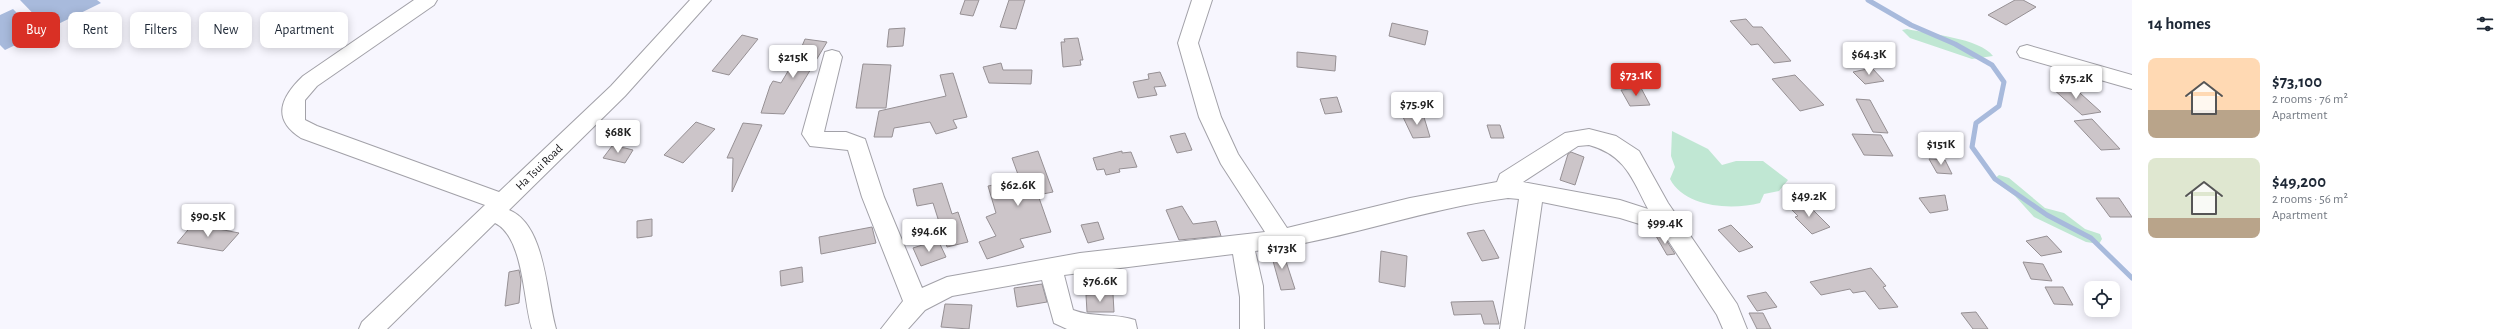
<!DOCTYPE html>
<html lang="en">
<head>
<meta charset="utf-8">
<style>
  body { margin:0; font-family:"Alegreya Sans",sans-serif; background:#f6f6f7; color:#1f2937; height:100vh; display:flex; flex-direction:column; font-size:15px; white-space:nowrap }
  * { box-sizing:border-box; margin:0 }
  p { font-size:13px; color:#747a83 }
  .icon { flex:none; width:22px; height:22px; fill:none; stroke:currentColor; stroke-width:2; stroke-linecap:round; stroke-linejoin:round }
  .map { position:relative; flex:1; overflow:hidden }
  .panel { display:flex; flex-direction:column; background:#fff; width:380px }
  .panel>* { flex:none }
  .top-card { position:absolute; left:12px; top:12px; width:380px; height:36px; display:flex; gap:8px }
  .buttons { position:absolute; left:2084px; top:281px; display:grid; gap:8px }
  .buttons a { display:grid; place-items:center; width:36px; height:36px; border-radius:8px; background:#fff; box-shadow:0 2px 10px #0003; font-size:20px }
  .price { position:absolute; translate:-50% -34px; padding:0 9px; border-radius:4px; background:#fff; color:#222; font-size:13px; line-height:26px; filter:drop-shadow(0 1px 2px #0008) }
  .price::after { content:''; position:absolute; left:50%; top:24px; width:12px; height:9px; margin-left:-6px; background:inherit; clip-path:polygon(0 0,100% 0,50% 100%) }
  .price.current { background:#d93025; color:#fff }
  ul { padding:0; list-style:none }
  li { display:flex; align-items:center; gap:12px; height:100px; padding:0 16px }
  li span { display:grid; place-items:center; flex:none; width:112px; height:80px; border-radius:8px; color:#555 }
  li>.icon { margin-inline-start:auto }
  span .icon { width:48px; height:48px; fill:#fffc; stroke-width:1 }
  li b { font-size:17px }
  h2 { display:flex; justify-content:space-between; align-items:center; height:48px; padding:0 16px; font-size:17px }
  .tag { padding:0 14px; border-radius:8px; background:#fff; box-shadow:0 2px 10px #0003; font-size:14px; line-height:36px }
  .tag.current { background:#d93025; color:#fff }
  main { display:flex; flex:1; min-height:0 }
  .map>svg:first-child { display:block }
  .green { fill:#c0e7d3 }
  .water { fill:#a8badc }
  .lines { fill:none; stroke-linecap:round; stroke-linejoin:round }
  .stream { stroke:#a8badc; stroke-width:5 }
  .building { fill:#ccc5c9; stroke:#969094 }
  .minor-casing { stroke:#a2a1a8; stroke-width:2 }
  .minor { fill:#fff; fill-rule:evenodd }
  .labels { text-anchor:middle; dominant-baseline:central; stroke-width:3.5; stroke-linejoin:round; paint-order:stroke }
  .street-label { font-size:12px; fill:#19191c; stroke:#fff }
</style>
</head>
<body>
<main>
<div class="map">
<svg width="2132" height="329" viewBox="0 0 2132 329">
  <rect width="100%" height="100%" fill="#f7f6fe"/>
  <!-- green -->
  <path class="green" d="M1907,29C1928,34 1980,38 1993,56L1972,59L1910,38L1902,30Z
    M1672,131L1708,149L1722,165L1736,161H1763L1788,180L1779,191L1764,194L1760,203C1732,210 1685,208 1670,179L1675,167L1671,156Z
    M1999,175L2009,178L2045,208L2064,213L2085,229L2100,234L2102,239L2099,244L2086,242L2034,217L2015,196L1993,180Z"/>
  <!-- water -->
  <path class="water" d="M20,0H97L101,3L48,29Z
    M13,9L38,34L5,50L0,45V15Z"/>
  <g class="lines">
    <!-- stream -->
    <path class="stream" d="M1868,0L1911,25L1955,44L1992,65L2004,82L1999,106L1976,123L1972,147L1995,179L2047,215L2091,238L2132,278"/>
  </g>
  <!-- building -->
  <path class="building" d="M965,0H979L973,16L960,14Z
    M1009,0H1025L1016,29L1000,27Z
    M2015,0H2023L2036,7L2006,25L1988,15Z
    M1746,19L1753,27H1762L1791,61L1774,63L1758,44L1751,45L1730,21Z
    M1392,23L1428,31L1425,45L1389,36Z
    M905,28L903,46L887,47L889,29Z
    M742,35L758,39L729,75L712,71Z
    M1078,38L1083,60H1080L1081,65L1063,67L1061,42H1065L1064,39Z
    M805,39L827,42L784,114L761,113L770,86L773,81L781,83L800,51Z
    M1297,52L1336,56L1335,71L1297,67Z
    M1001,63L1003,70H1032L1031,84L989,83L983,67Z
    M863,64L891,65L886,108H856Z
    M1872,68L1884,81L1865,84L1853,72Z
    M1160,72L1166,86L1154,87L1157,95L1138,98L1133,82L1149,79L1148,74Z
    M953,73L967,117L953,120L957,128L936,134L930,122L894,128L892,137H874L879,111L946,96L940,75Z
    M1795,75L1824,105L1800,111L1772,79Z
    M2070,84L2101,112L2082,115L2052,88Z
    M1641,88L1650,105L1630,106L1621,90Z
    M1337,97L1342,112L1325,114L1320,99Z
    M1856,99L1870,100L1888,133L1873,132Z
    M1423,114L1430,137L1413,138L1402,115Z
    M2092,119L2120,149L2101,150L2074,121Z
    M696,122L715,129L683,163L664,155Z
    M743,123L762,125L732,192L733,158H727Z
    M1487,125H1500L1504,138H1491Z
    M1185,133L1192,150L1177,153L1170,136Z
    M1852,134L1881,135L1893,156L1864,155Z
    M612,146L625,148L633,150L625,163L603,158Z
    M1038,151L1053,192L1038,195L1051,232L1020,239L1024,247L987,259L979,242L996,236L986,217L996,213L988,186L1020,180L1012,158Z
    M1122,151V153L1131,152L1137,167L1119,169L1120,172L1106,175L1104,169L1097,170L1093,158Z
    M1571,152L1584,157L1575,185L1560,180L1568,154Z
    M1929,159L1945,160L1952,174L1937,173Z
    M942,183L952,214L958,212L968,242L947,247L933,203L917,206L913,189Z
    M1945,195L1948,210L1930,213L1919,198Z
    M2096,198H2119L2132,217H2110Z
    M1805,202L1830,227L1812,234L1795,217L1798,216L1790,208Z
    M1182,206L1193,224L1216,221L1221,236L1179,240L1166,210Z
    M652,219V236L637,238V221Z
    M1098,222L1104,239L1088,243L1081,225Z
    M193,224L239,233L223,251L177,243Z
    M1731,225L1753,247L1739,252L1718,230Z
    M872,227L876,243L821,254L819,237Z
    M1484,230L1499,258L1482,261L1467,233Z
    M1663,235L1675,254L1667,255L1656,236Z
    M2047,236L2062,252L2041,256L2026,241Z
    M938,240L946,257L921,266L913,248Z
    M1279,249H1282L1295,289L1281,290L1270,250Z
    M1381,251L1407,256L1405,287L1379,282Z
    M2023,262L2043,264L2052,281L2031,279Z
    M802,267L803,282L781,286L780,271Z
    M1871,268L1886,286L1883,287L1898,307L1879,309L1865,291L1853,293L1850,289L1821,295L1810,282Z
    M519,270L521,280L519,303L505,306L509,272Z
    M1042,284L1047,302L1017,307L1014,288Z
    M2045,287H2063L2073,305L2054,304Z
    M1766,292L1777,307L1757,311L1747,296Z
    M1113,294L1114,312H1087L1086,295Z
    M1493,301L1499,324H1484L1481,314L1454,315L1451,302Z
    M945,304L972,305L969,329L941,327Z
    M1976,312L1988,329H1973L1961,313Z
    M1749,313H1763L1771,329H1757Z"/>
  <g class="lines">
    <!-- minor casing -->
    <g class="minor-casing">
      <path id="minor" d="M414,0H437L434,5L317,86L305,100V120L317,126L499,192L611,86L690,0H711L625,96L509,210C546,225 546,295 556,329H532C523,301 524,237 495,223L387,329H359L362,322L485,205L301,138C271,119 281,97 303,76Z
        M1192,0H1212L1198,43L1221,117L1238,154L1287,228L1410,198L1497,182L1500,174L1565,133L1589,129L1616,136L1639,151L1668,203L1737,304L1747,329H1723L1717,315L1662,231L1620,218L1542,202L1524,329H1500L1519,199L1508,198C1422,209 1341,241 1255,251L1263,286L1264,329H1240V297L1233,254L1064,275L1073,310C1093,318 1115,313 1135,320L1137,329H1067L1054,323L1042,280L952,296L925,310L908,329H881L903,301L862,197L848,150L810,146L802,134L825,52L832,50L839,52L842,57L824,132H846L865,139L884,197L922,288L947,277L1080,253L1265,232L1221,164L1199,117L1178,43ZM1589,145C1625,155 1632,178 1648,209L1620,200L1523,182L1578,146Z
        M2027,45L2132,75V89L2020,57L2017,52L2020,47Z"/>
    </g>
    <!-- minor -->
    <use href="#minor" class="minor"/>
  </g>
  <g class="labels">
    <!-- street labels -->
    <g class="street-label">
      <text transform="translate(539 167) rotate(-44)">Ha Tsui Road</text>
    </g>
  </g>
</svg>
<div class="buttons">
<a><svg class="icon" aria-label="locate" viewBox="0 0 24 24"><circle cx="12" cy="12" r="6"/><path d="M12 2v4M12 18v4M2 12h4M18 12h4"/></svg></a>
</div>
<b class="price" style="left:1869px;top:76px">$64.3K</b>
<b class="price" style="left:793px;top:79px">$215K</b>
<b class="price current" style="left:1636px;top:97px">$73.1K</b>
<b class="price" style="left:2076px;top:100px">$75.2K</b>
<b class="price" style="left:1417px;top:126px">$75.9K</b>
<b class="price" style="left:618px;top:154px">$68K</b>
<b class="price" style="left:1941px;top:166px">$151K</b>
<b class="price" style="left:1018px;top:207px">$62.6K</b>
<b class="price" style="left:1809px;top:218px">$49.2K</b>
<b class="price" style="left:208px;top:238px">$90.5K</b>
<b class="price" style="left:1665px;top:245px">$99.4K</b>
<b class="price" style="left:929px;top:253px">$94.6K</b>
<b class="price" style="left:1282px;top:270px">$173K</b>
<b class="price" style="left:1100px;top:303px">$76.6K</b>
<div class="top-card">
<a class="tag current">Buy</a>
<a class="tag">Rent</a>
<a class="tag">Filters</a>
<a class="tag">New</a>
<a class="tag">Apartment</a>
</div>
</div>
<section class="panel">
<h2>14 homes<svg class="icon" aria-label="filters" viewBox="0 0 24 24"><path d="M4 7h16M4 17h16"/><circle cx="9" cy="7" r="2"/><circle cx="15" cy="17" r="2"/></svg></h2>
<ul>
<li><span style="background:linear-gradient(#ffd9b3 65%,#b9a48a 0)"><svg class="icon" aria-label="home" viewBox="0 0 24 24"><path d="M3 11l9-7 9 7M6 9v11h12V9"/></svg></span><div><b>$73,100</b><p>2 rooms · 76 m²</p><p>Apartment</p></div></li>
<li><span style="background:linear-gradient(#dfe7d0 75%,#b9a48a 0)"><svg class="icon" aria-label="home" viewBox="0 0 24 24"><path d="M3 11l9-7 9 7M6 9v11h12V9"/></svg></span><div><b>$49,200</b><p>2 rooms · 56 m²</p><p>Apartment</p></div></li>
</ul>
</section>
</main>
</body>
</html>
